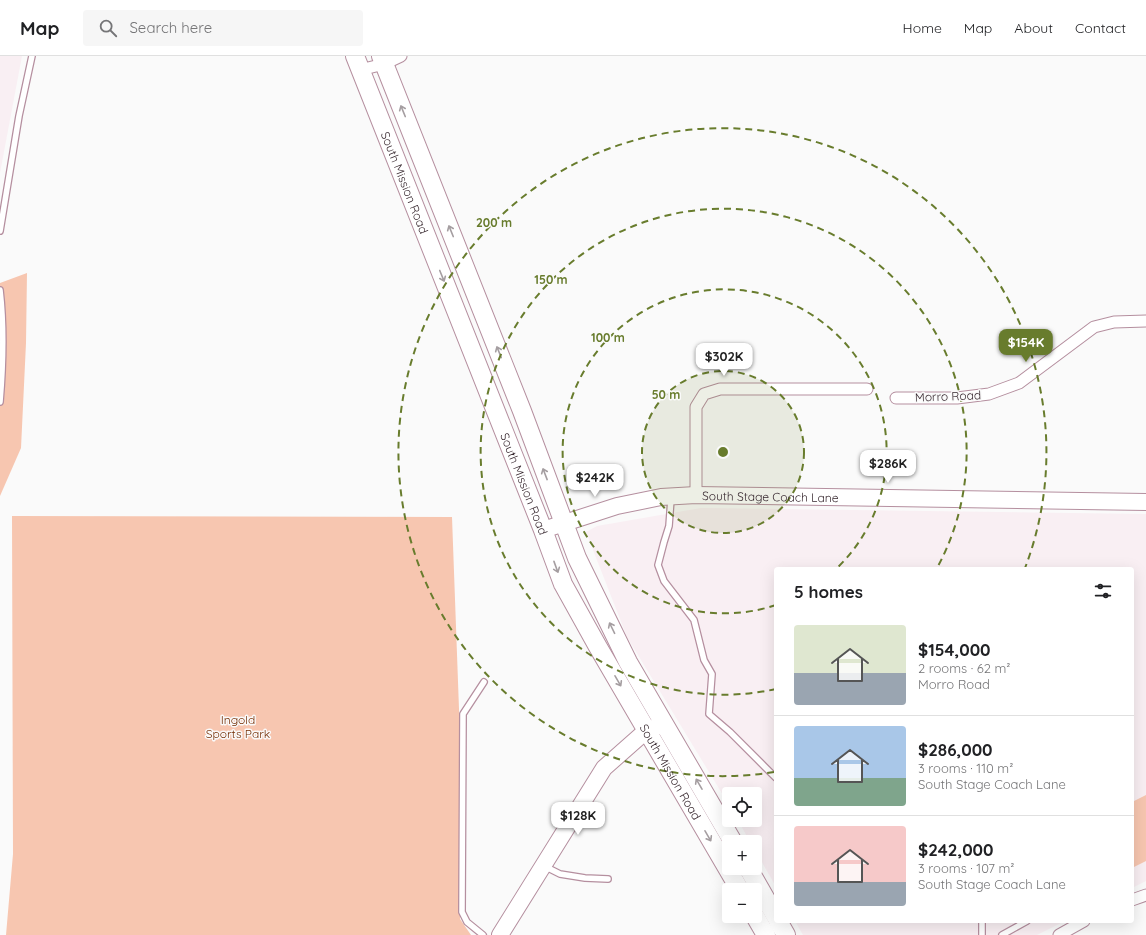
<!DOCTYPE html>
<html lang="en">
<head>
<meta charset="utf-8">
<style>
  body { margin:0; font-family:Quicksand,sans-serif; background:#f6f6f6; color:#202124; height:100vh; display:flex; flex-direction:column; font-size:15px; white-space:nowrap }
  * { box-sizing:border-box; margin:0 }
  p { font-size:13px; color:#757577 }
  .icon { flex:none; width:22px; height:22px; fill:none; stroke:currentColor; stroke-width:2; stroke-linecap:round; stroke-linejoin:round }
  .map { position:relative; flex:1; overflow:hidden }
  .drawer { position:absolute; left:774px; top:511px; width:360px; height:356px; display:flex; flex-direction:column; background:#fff; border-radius:4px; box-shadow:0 4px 16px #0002 }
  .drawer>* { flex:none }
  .controls { position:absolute; left:722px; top:731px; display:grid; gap:8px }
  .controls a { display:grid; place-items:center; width:40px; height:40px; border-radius:4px; background:#fff; box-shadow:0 4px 16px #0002; font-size:20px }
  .price { position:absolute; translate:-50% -34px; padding:0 9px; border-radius:8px; background:#fff; color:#222; font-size:13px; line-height:26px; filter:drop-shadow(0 1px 2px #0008) }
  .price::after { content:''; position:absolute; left:50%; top:24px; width:12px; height:9px; margin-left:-6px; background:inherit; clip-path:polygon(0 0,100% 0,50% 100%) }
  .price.current { background:#687c2d; color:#fff }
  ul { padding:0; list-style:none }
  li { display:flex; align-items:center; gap:12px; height:100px; padding:0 20px }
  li+li { border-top:1px solid #e0e0e0 }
  li span { display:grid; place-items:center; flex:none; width:112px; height:80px; border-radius:4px; color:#555 }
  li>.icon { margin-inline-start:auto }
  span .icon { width:48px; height:48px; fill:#fffc; stroke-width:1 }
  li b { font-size:17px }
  h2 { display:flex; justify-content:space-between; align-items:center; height:48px; padding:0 20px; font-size:17px }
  header { display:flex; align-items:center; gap:24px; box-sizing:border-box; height:56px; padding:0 20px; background:#fff; border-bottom:1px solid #e0e0e0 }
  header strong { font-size:19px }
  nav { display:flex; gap:22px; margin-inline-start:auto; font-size:14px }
  .search { width:280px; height:36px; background:#f6f6f6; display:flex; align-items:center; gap:10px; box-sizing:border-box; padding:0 14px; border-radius:4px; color:#757577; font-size:15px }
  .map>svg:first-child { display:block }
  .built { fill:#f9eff3 }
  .green { fill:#f7c6b0 }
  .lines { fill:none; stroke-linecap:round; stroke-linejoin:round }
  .lane-casing { stroke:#b58f9f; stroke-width:8 }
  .street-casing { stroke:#b58f9f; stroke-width:13 }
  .secondary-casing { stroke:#b58f9f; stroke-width:18 }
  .primary-casing { stroke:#b58f9f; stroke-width:20 }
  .lane { stroke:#fff; stroke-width:5.5 }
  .street { stroke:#fff; stroke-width:11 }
  .secondary { stroke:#fff; stroke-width:16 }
  .primary { stroke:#fff; stroke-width:18 }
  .oneway { stroke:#a59ea1 }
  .ring { fill:none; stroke:#687c2d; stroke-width:2; stroke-dasharray:7 5 }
  .labels { text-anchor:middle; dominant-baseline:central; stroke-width:3; stroke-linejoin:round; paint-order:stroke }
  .street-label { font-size:12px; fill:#37282f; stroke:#fafafa }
  .park-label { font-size:12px; fill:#742d03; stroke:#fafafa }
  .centre { fill:#687c2d; stroke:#fafafa; stroke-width:2 }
  .ring-label { font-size:12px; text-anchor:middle; font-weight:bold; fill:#687c2d; stroke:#fafafa; stroke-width:3; stroke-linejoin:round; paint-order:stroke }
</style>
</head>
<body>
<header>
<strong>Map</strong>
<div class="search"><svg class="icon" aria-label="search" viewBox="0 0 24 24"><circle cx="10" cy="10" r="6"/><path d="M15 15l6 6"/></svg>Search here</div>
<nav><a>Home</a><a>Map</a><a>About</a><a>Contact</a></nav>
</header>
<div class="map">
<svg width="1146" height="879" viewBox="0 0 1146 879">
  <rect width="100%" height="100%" fill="#fafafa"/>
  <!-- built -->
  <path class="built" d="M0,0H22L0,117Z
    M701,452L1146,458V825L1132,832V513H776V831L755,794V786H750L738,764H755V738H729V749L627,581L586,476L597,470Z
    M795,865H1065L1037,879H803Z"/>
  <!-- green -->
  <path class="green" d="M27,217L26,287L21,392L0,440V227Z
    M12,460L452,461L459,653L460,863L471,879H6L13,798Z
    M1146,739V805L1132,812V746Z"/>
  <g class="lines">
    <!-- lane casing -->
    <g class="lane-casing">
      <path id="lane" d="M0,175L19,60L32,0
        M0,234C4,268 3,311 0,346
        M671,443L669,470L664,486L658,509L664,525L694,564L704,604L712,618L709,658L730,676L776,722
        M544,810L560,818L585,822L608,823
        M483,879L467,866L462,856L463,658L484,626
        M982,879V865
        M1002,879L1027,865"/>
    </g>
    <!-- street casing -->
    <g class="street-casing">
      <path id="street" d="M360,14L384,8L401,0
        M896,342H957L989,338L1019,327L1094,271L1114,266L1146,265
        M696,439V351L704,338L720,333H867
        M1132,844L1146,839
        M1059,879L1084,865"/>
    </g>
    <!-- secondary casing -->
    <g class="secondary-casing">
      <g id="secondary">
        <path id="s1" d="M543,474L617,450L661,441L696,439L1146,446"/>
        <path d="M500,879L604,712L647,674L659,670"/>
      </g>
    </g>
    <!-- primary casing -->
    <g class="primary-casing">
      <g id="primary">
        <path id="s2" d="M355,0L543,474L563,528L598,591L740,834"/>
        <path d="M381,0L522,355L577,502L628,606L733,786"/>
        <path d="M748,812L776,861"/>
        <path d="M755,860L766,879"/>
        <path d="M778,865L786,879"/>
      </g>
    </g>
    <!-- lane -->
    <use href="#lane" class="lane"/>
    <!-- street -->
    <use href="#street" class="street"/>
    <!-- secondary -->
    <use href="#secondary" class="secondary"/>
    <!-- primary -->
    <use href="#primary" class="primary"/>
  </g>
  <!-- one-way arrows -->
  <defs><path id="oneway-shaft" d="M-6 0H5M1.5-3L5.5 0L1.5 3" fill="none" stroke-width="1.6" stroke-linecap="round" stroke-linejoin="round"/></defs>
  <g class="oneway">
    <use href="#oneway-shaft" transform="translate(403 55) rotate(-112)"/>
    <use href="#oneway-shaft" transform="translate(451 175) rotate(-112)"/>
    <use href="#oneway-shaft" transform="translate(442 220) rotate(68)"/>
    <use href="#oneway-shaft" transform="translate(499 296) rotate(-112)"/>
    <use href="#oneway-shaft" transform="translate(545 418) rotate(-111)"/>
    <use href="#oneway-shaft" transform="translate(556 511) rotate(70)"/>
    <use href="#oneway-shaft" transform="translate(612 572) rotate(-116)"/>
    <use href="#oneway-shaft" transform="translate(618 625) rotate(60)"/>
    <use href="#oneway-shaft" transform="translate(699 728) rotate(-120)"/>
    <use href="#oneway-shaft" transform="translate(708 780) rotate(60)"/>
  </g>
  <!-- distance rings -->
  <circle cx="723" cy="396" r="81" fill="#687c2d" fill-opacity=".12"/>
  <g class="ring">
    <circle cx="723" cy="396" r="81"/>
    <path d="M776 549A162 162 0 1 1 836 513"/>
    <path d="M776 633A243 243 0 1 1 937 512"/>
    <path d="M774 716A324 324 0 1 1 1025 512"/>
  </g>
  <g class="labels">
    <!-- street labels -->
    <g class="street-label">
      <text stroke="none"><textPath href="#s2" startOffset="136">South Mission Road</textPath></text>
      <text transform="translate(948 340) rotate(-2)">Morro Road</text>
      <text stroke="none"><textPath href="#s2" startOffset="460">South Mission Road</textPath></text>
      <text stroke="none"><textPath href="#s1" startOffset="232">South Stage Coach Lane</textPath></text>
      <text stroke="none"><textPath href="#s2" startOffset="784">South Mission Road</textPath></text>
    </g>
    <!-- park labels -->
    <g class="park-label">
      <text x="238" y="663">Ingold<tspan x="238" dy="14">Sports Park</tspan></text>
    </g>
  </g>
  <circle cx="723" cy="396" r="6" class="centre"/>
  <g class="ring-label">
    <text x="494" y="171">200 m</text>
    <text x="551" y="228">150 m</text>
    <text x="608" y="286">100 m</text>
    <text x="666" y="343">50 m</text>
  </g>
</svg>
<div class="controls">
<a><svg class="icon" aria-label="locate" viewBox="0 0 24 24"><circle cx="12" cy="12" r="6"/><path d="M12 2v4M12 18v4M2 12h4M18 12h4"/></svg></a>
<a>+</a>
<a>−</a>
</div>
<b class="price current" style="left:1026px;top:307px">$154K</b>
<b class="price" style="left:724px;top:321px">$302K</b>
<b class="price" style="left:888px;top:428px">$286K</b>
<b class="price" style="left:595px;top:442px">$242K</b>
<b class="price" style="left:578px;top:780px">$128K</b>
<section class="drawer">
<h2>5 homes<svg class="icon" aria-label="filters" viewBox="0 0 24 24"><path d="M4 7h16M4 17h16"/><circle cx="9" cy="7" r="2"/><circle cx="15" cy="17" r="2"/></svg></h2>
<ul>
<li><span style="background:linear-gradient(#dfe7d0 60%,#9aa5b1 0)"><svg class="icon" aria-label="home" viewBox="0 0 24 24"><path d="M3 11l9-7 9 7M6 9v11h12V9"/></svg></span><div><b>$154,000</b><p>2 rooms · 62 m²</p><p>Morro Road</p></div></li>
<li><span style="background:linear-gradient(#a9c7e8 65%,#7fa58c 0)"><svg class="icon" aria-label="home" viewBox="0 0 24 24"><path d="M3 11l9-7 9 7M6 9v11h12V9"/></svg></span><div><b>$286,000</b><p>3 rooms · 110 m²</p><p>South Stage Coach Lane</p></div></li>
<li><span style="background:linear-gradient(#f6c9c9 70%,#9aa5b1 0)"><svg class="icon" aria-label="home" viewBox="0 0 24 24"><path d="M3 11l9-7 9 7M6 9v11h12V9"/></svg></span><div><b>$242,000</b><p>3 rooms · 107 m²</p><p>South Stage Coach Lane</p></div></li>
</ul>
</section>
</div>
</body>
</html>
